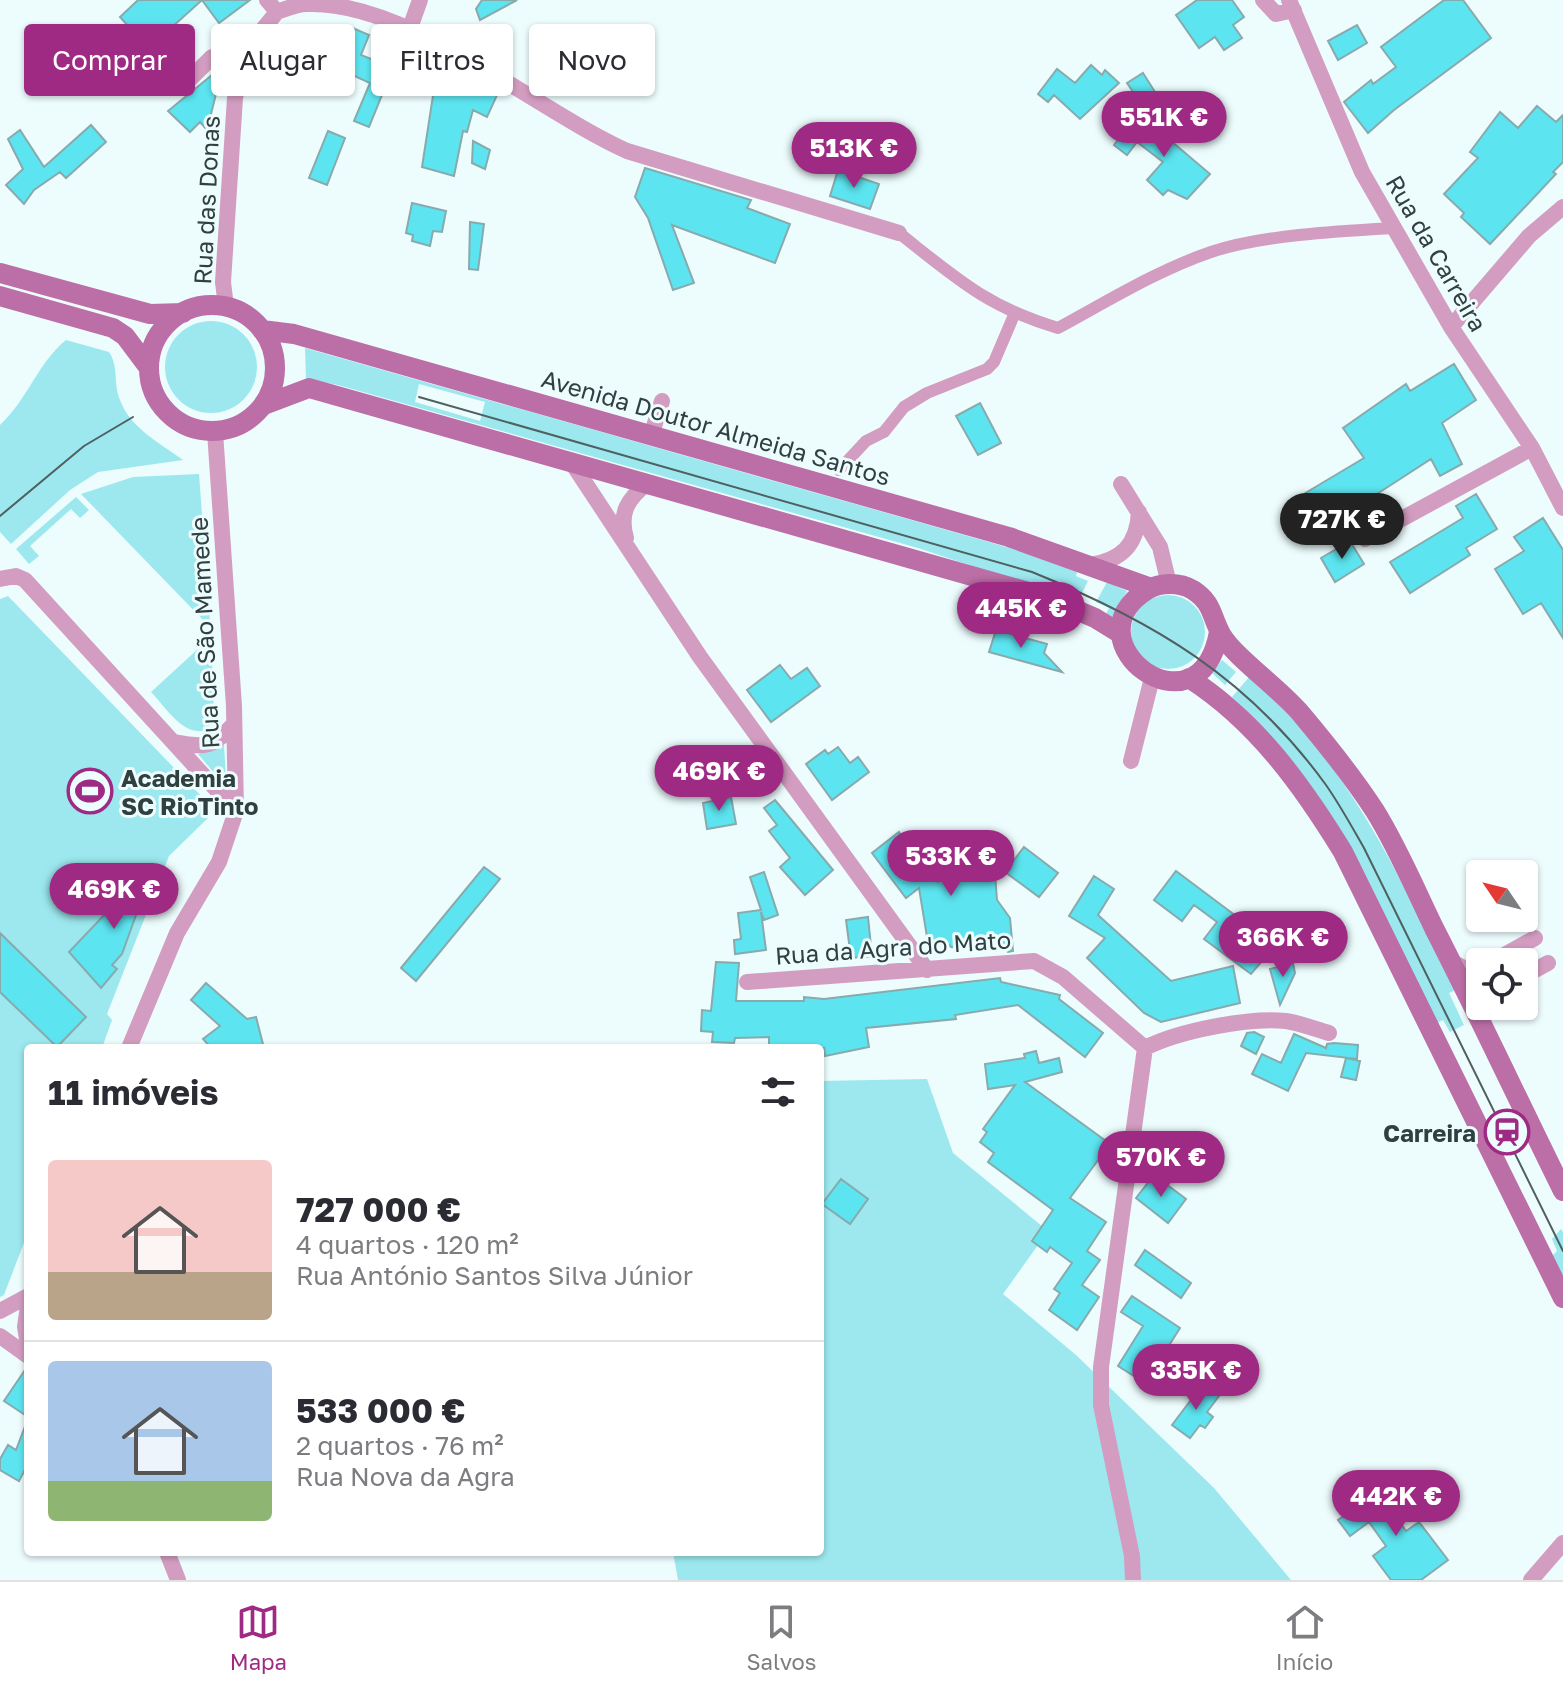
<!DOCTYPE html>
<html lang="pt">
<head>
<meta charset="utf-8">
<style>
  body { margin:0; font-family:"Golos Text",sans-serif; background:#f7f7f7; color:#2b2b33; height:100vh; display:flex; flex-direction:column; font-size:30px; white-space:nowrap }
  * { box-sizing:border-box; margin:0 }
  p { font-size:26px; color:#7c7c81 }
  .icon { flex:none; width:44px; height:44px; fill:none; stroke:currentColor; stroke-width:2; stroke-linecap:round; stroke-linejoin:round }
  .map { position:relative; flex:1; overflow:hidden }
  .panel { position:absolute; left:24px; top:1044px; width:800px; height:512px; display:flex; flex-direction:column; background:#fff; border-radius:8px; box-shadow:0 2px 6px #0004 }
  .panel>* { flex:none }
  .hud { position:absolute; left:24px; top:24px; width:800px; height:72px; display:flex; gap:16px }
  .needle { width:52px; rotate:305deg }
  .fabs { position:absolute; left:1466px; top:860px; display:grid; gap:16px }
  .fabs a { display:grid; place-items:center; width:72px; height:72px; border-radius:8px; background:#fff; box-shadow:0 2px 6px #0004; font-size:40px }
  .price { position:absolute; translate:-50% -68px; padding:0 18px; border-radius:28px; background:#9f2a84; color:#fff; font-size:26px; line-height:52px; filter:drop-shadow(0 2px 4px #0008) }
  .price::after { content:''; position:absolute; left:50%; top:48px; width:24px; height:18px; margin-left:-12px; background:inherit; clip-path:polygon(0 0,100% 0,50% 100%) }
  .price.active { background:#222; color:#fff }
  ul { padding:0; list-style:none }
  li { display:flex; align-items:center; gap:24px; height:200px; padding:0 24px }
  li+li { border-top:2px solid #e1e1e2 }
  li span { display:grid; place-items:center; flex:none; width:224px; height:160px; border-radius:8px; color:#555 }
  li>.icon { margin-inline-start:auto }
  span .icon { width:96px; height:96px; fill:#fffc; stroke-width:1 }
  li b { font-size:34px }
  h2 { display:flex; justify-content:space-between; align-items:center; height:96px; padding:0 24px; font-size:34px }
  .tag { padding:0 28px; border-radius:8px; background:#fff; box-shadow:0 2px 6px #0004; font-size:28px; line-height:72px }
  .tag.active { background:#9f2a84; color:#fff }
  .tab-bar { display:flex; justify-content:space-around; align-items:center; height:112px; border-top:2px solid #e1e1e2; background:#fff; font-size:22px; color:#7c7c81 }
  .tab-bar a { display:grid; justify-items:center; gap:4px }
  .tab-bar .active { color:#9f2a84 }
  .map>svg:first-child { display:block }
  .green { fill:#9ce8ee; fill-rule:evenodd }
  .building { fill:#5ce5f0; stroke:#87aaad; stroke-width:2 }
  .lines { fill:none; stroke-linecap:round; stroke-linejoin:round }
  .pedestrian { stroke:#d39dc1; stroke-width:12 }
  .minor { stroke:#d39dc1; stroke-width:16 }
  .secondary { stroke:#bc6ea6; stroke-width:20 }
  .tram { stroke:#505f60; stroke-width:2 }
  .labels { text-anchor:middle; dominant-baseline:central; stroke-width:6; stroke-linejoin:round; paint-order:stroke }
  .street-label { font-size:24px; fill:#303f40; stroke:#edfcfd }
  .poi-label { font-size:24px; font-weight:bold; fill:#303f40; stroke:#edfcfd; text-anchor:start }
</style>
</head>
<body>
<div class="map">
<svg width="1563" height="1580" viewBox="0 0 1563 1580">
  <rect width="100%" height="100%" fill="#edfcfd"/>
  <!-- green -->
  <path class="green" d="M165 367a46 46 0 1 1 92 0a46 46 0 1 1-92 0Z
    M66,340L109,352C119,367 113,383 120,400C130,428 160,443 183,460L98,472L70,490L11,544L0,532V425C28,399 37,364 66,340Z
    M305,348L1017,550L1077,572L1076,576L1088,581L1078,601L918,548L338,385L306,379ZM419,384L485,402L480,421L415,402Z
    M199,474L210,623H206L81,494L133,477Z
    M76,497L89,510L80,518L71,509L30,546L39,556L29,564L16,549Z
    M1107,582L1127,591L1112,618L1106,614L1109,608L1096,602Z
    M1131 632a37 37 0 1 1 74 0a37 37 0 1 1-74 0Z
    M8,596L207,802L208,818L169,856L107,1014L112,1020L102,1048H28V1232L4,1295L0,1297V599Z
    M211,637L214,715L208,729C185,740 165,706 151,692Z
    M1222,660L1236,672L1225,685L1212,673Z
    M1250,676C1351,767 1396,871 1456,990L1449,993L1464,1025L1450,1032L1443,1020L1437,1023C1378,904 1333,788 1232,697Z
    M221,745H224L226,779L222,782L198,754Z
    M927,1079L953,1153L1048,1231L1003,1294L1076,1355L1214,1488L1291,1580H678L673,1552H820V1081Z
    M1561,1229L1563,1232V1279L1551,1257L1557,1251L1552,1239Z"/>
  <!-- building -->
  <path class="building" d="M138,0H202L161,37L188,66L176,79L120,17Z
    M202,0H250L219,23Z
    M482,0H517L480,20L476,9Z
    M1197,0H1232L1244,17L1233,25L1242,38L1224,50L1215,37L1199,48L1176,15Z
    M1444,0H1463L1491,38L1394,110L1368,133L1344,102L1371,80L1373,84L1396,67L1381,47Z
    M1357,25L1367,43L1338,60L1328,41Z
    M348,26L369,35L361,55L393,68L369,127L354,121L370,83L291,47L297,31L321,41L327,27L344,35Z
    M438,63L498,93L487,117L473,110L467,132L463,131L454,176L422,167Z
    M1091,65L1102,75L1105,70L1119,83L1080,119L1054,95L1048,102L1038,94L1057,69L1075,83Z
    M223,66L207,130L200,122L190,132L168,111Z
    M1143,73L1155,92L1140,102L1127,83Z
    M1537,106L1556,122L1563,115V162L1553,172L1556,174L1490,244L1461,217L1464,213L1444,194L1478,158L1470,152L1500,112L1518,128Z
    M1138,113L1210,174L1187,199L1168,190L1163,195L1147,180L1163,162L1137,142L1127,155L1114,145Z
    M91,125L106,142L66,178L60,172L34,190L24,204L6,185L23,169L8,139L20,130L44,167Z
    M328,131L345,138L327,185L309,178Z
    M473,141L490,150L485,169L472,163Z
    M645,168L751,200L747,208L790,224L775,263L672,225L694,283L673,290L648,218L635,197Z
    M838,170L879,184L870,209L830,196Z
    M412,203L446,211L442,232L433,231L430,246L412,241L413,235L406,233Z
    M470,222L484,224L478,270L469,269Z
    M1454,364L1476,400L1442,423L1462,464L1440,476L1431,459L1360,505L1310,532L1292,501L1364,458L1343,428L1406,384L1410,391Z
    M980,403L1001,443L978,455L956,416Z
    M1476,494L1497,529L1466,548L1470,555L1410,593L1390,562L1463,518L1456,506Z
    M1543,518L1563,550V638L1541,603L1523,614L1495,569L1524,551L1514,537Z
    M1350,541L1364,564L1335,582L1321,558Z
    M996,630L1047,644L1044,653L1062,672L989,652Z
    M780,665L791,679L807,668L820,686L771,722L747,690Z
    M838,747L850,763L858,757L869,772L832,800L806,764L825,750L828,754Z
    M721,760H736L737,778L722,779Z
    M731,797L736,824L707,829L703,803Z
    M775,800L833,870L805,895L780,867L790,858L769,831L777,825L764,808Z
    M899,832L938,882L968,858L973,864L982,858L995,874L997,900L1010,918L1013,951L1008,952L1003,945L966,948L951,947L946,942L928,943L919,888L906,898L872,853Z
    M1024,847L1058,873L1039,897L1005,872Z
    M484,867L500,879L416,981L401,968Z
    M146,871L161,877L150,908L140,904L122,954L112,965L117,969L101,988L69,952Z
    M1176,871L1240,919L1236,925L1255,940L1249,949L1263,960L1251,974L1204,939L1217,922L1194,905L1182,921L1154,900Z
    M764,872L778,915L764,920L761,912L766,950L735,954L734,940L741,939L738,913L761,910L750,877Z
    M1094,876L1114,889L1098,915L1171,981L1233,966L1240,1003L1161,1022L1144,1013L1087,958L1105,938L1069,916Z
    M868,917L872,956L851,958L846,920Z
    M0,933L86,1017L57,1047L0,992Z
    M716,962L739,963L736,1001H804V997L824,999L1000,978L1001,982L1060,995L1059,999L1103,1033L1085,1057L1018,1005L955,1015L956,1019L866,1028L869,1047L825,1056L824,1048H769V1037L735,1038L734,1043L712,1042L713,1032L701,1031L702,1010L711,1011Z
    M1293,963L1295,973L1280,1005L1270,969Z
    M206,983L247,1019L256,1017L264,1048H211L203,1039L220,1026L191,1000Z
    M1254,1032L1264,1037L1256,1054L1241,1046L1247,1033Z
    M1294,1034L1326,1048L1327,1044L1334,1043L1358,1045L1357,1059L1306,1053L1288,1091L1252,1074L1262,1054L1281,1063Z
    M1036,1051L1039,1063L1059,1058L1062,1072L1025,1082L1110,1144L1070,1198L1106,1222L1087,1251L1100,1260L1082,1285L1099,1297L1077,1330L1049,1310L1060,1293L1054,1289L1072,1263L1050,1247L1047,1252L1032,1241L1053,1210L988,1162L994,1153L980,1142L987,1132L983,1129L1015,1085L988,1089L985,1064L1025,1058L1024,1054Z
    M1346,1058L1360,1061L1356,1080L1341,1077Z
    M1154,1175L1186,1199L1168,1223L1136,1198Z
    M841,1179L868,1199L850,1224L822,1204Z
    M1145,1250L1191,1283L1181,1298L1135,1265Z
    M1132,1296L1180,1328L1145,1383L1118,1366L1143,1326L1121,1312Z
    M27,1367H28V1417L4,1401Z
    M1203,1384L1219,1396L1207,1412L1213,1417L1205,1428L1200,1425L1190,1438L1172,1425Z
    M27,1421L28,1464L19,1481L0,1470V1459L8,1445L16,1450Z
    M1391,1482L1402,1497L1389,1507L1406,1531L1419,1522L1448,1560L1421,1580H1391L1373,1556L1386,1546L1369,1522L1350,1536L1338,1520Z"/>
  <g class="lines">
    <!-- pedestrian -->
    <path class="pedestrian" d="M899,233C956,278 987,307 1058,328C1108,301 1158,270 1211,252C1262,235 1339,231 1393,228
      M839,470L866,441L884,432L904,407L927,393L987,369L994,362L1014,315"/>
    <!-- minor -->
    <path class="minor" d="M267,0L277,12C286,9 297,4 307,4C407,0 536,110 627,151L899,233
      M1263,0L1276,14L1294,10
      M1289,0L1362,172L1451,327L1532,448L1563,508
      M410,28L420,0
      M186,83L212,57L246,50
      M226,307L223,282L235,98L246,50L277,12
      M1451,327L1529,236L1563,207
      M651,436L662,401
      M572,463L700,657L927,970
      M1121,484L1160,547L1169,584
      M626,538C619,513 627,499 648,483
      M1365,539L1532,448
      M1090,565C1122,560 1137,545 1139,512
      M0,579L16,576L25,580L236,811
      M174,742C206,748 212,748 234,724
      M1131,761L1152,678
      M1451,961L1463,968L1480,967
      M1492,962L1535,938
      M1524,976L1548,963
      M747,982L1034,961L1063,977L1145,1048L1101,1367V1405L1132,1556L1133,1580
      M129,1048L177,933L219,862L236,811L234,706L215,432
      M1145,1048C1178,1031 1249,1017 1286,1021C1300,1023 1315,1029 1329,1033
      M28,1306L25,1327L28,1345
      M0,1311L28,1296
      M0,1336L28,1356
      M167,1552L178,1580
      M1531,1580L1563,1543"/>
    <!-- secondary -->
    <path class="secondary" d="M0,273L150,314L183,313
      M0,296L113,328L125,336L149,368
      M149 368a63 63 0 1 1 126 0a63 63 0 1 1-126 0Z
      M262,330L294,334L1009,537L1151,588
      M264,405L309,388L1046,597L1095,618L1121,634
      M1219,632C1199,742 1065,641 1147,590C1160,582 1180,582 1193,590C1213,603 1211,616 1221,634C1234,657 1282,690 1302,715C1328,746 1353,777 1375,811C1398,848 1416,891 1435,930C1479,1016 1520,1104 1563,1191
      M1189,678C1256,721 1302,785 1343,852L1563,1298"/>
    <!-- tram -->
    <path class="tram" d="M419,397L1032,572C1153,621 1248,677 1326,785C1340,805 1352,827 1364,848L1563,1251
      M0,516L84,446L133,417"/>
  </g>
  <!-- icons -->
  <defs>
    <g id="stadium-ring" transform="scale(2.3)"><circle r="9.5" fill="#edfcfd" stroke="#9f2a84" stroke-width="1.5"/><path d="M0-5a6.5 5 0 1 0 0 10a6.5 5 0 1 0 0-10ZM-3.5-1.8h7v3.6h-7Z" fill="#9f2a84"/></g>
    <g id="station-ring" transform="scale(2.3)"><circle r="9.5" fill="#edfcfd" stroke="#9f2a84" stroke-width="1.5"/><path d="M-3-6H3Q5-6 5-4V2Q5 4 3 4L4.5 6H3L1.5 4h-3L-3 6H-4.5L-3 4Q-5 4-5 2V-4Q-5-6-3-6ZM-3.5-4v3h7v-3ZM-3.5 1v1.5H-2V1ZM2 1v1.5H3.5V1Z" fill="#9f2a84"/></g>
  </defs>
  <g fill-rule="evenodd">
    <use href="#stadium-ring" x="90" y="791"/>
    <use href="#station-ring" x="1507" y="1132"/>
  </g>
  <g class="labels">
    <!-- street labels -->
    <g class="street-label">
      <text transform="translate(206 200) rotate(-87)">Rua das Donas</text>
      <text transform="translate(1437 253) rotate(60)">Rua da Carreira</text>
      <text transform="translate(716 427) rotate(16)">Avenida Doutor Almeida Santos</text>
      <text transform="translate(204 633) rotate(-93)">Rua de São Mamede</text>
      <text transform="translate(893 947) rotate(-4)">Rua da Agra do Mato</text>
    </g>
    <!-- poi labels -->
    <g class="poi-label">
      <text x="121" y="777">Academia<tspan x="121" dy="28">SC RioTinto</tspan></text>
      <text x="1476" y="1132" text-anchor="end">Carreira</text>
    </g>
  </g>
</svg>
<div class="fabs">
<a><svg class="needle" viewBox="-14 -14 28 28"><path d="M0-13l5 13h-10z" fill="#e53935"/><path d="M0 13l5-13h-10z" fill="#7c7c81"/></svg></a>
<a><svg class="icon" aria-label="locate" viewBox="0 0 24 24"><circle cx="12" cy="12" r="6"/><path d="M12 2v4M12 18v4M2 12h4M18 12h4"/></svg></a>
</div>
<b class="price" style="left:1164px;top:159px">551K €</b>
<b class="price" style="left:854px;top:190px">513K €</b>
<b class="price active" style="left:1342px;top:561px">727K €</b>
<b class="price" style="left:1021px;top:650px">445K €</b>
<b class="price" style="left:719px;top:813px">469K €</b>
<b class="price" style="left:951px;top:898px">533K €</b>
<b class="price" style="left:114px;top:931px">469K €</b>
<b class="price" style="left:1283px;top:979px">366K €</b>
<b class="price" style="left:1161px;top:1199px">570K €</b>
<b class="price" style="left:1196px;top:1412px">335K €</b>
<b class="price" style="left:1396px;top:1538px">442K €</b>
<div class="hud">
<a class="tag active">Comprar</a>
<a class="tag">Alugar</a>
<a class="tag">Filtros</a>
<a class="tag">Novo</a>
</div>
<section class="panel">
<h2>11 imóveis<svg class="icon" aria-label="filters" viewBox="0 0 24 24"><path d="M4 7h16M4 17h16"/><circle cx="9" cy="7" r="2"/><circle cx="15" cy="17" r="2"/></svg></h2>
<ul>
<li><span style="background:linear-gradient(#f6c9c9 70%,#b9a48a 0)"><svg class="icon" aria-label="home" viewBox="0 0 24 24"><path d="M3 11l9-7 9 7M6 9v11h12V9"/></svg></span><div><b>727 000 €</b><p>4 quartos · 120 m²</p><p>Rua António Santos Silva Júnior</p></div></li>
<li><span style="background:linear-gradient(#a9c7e8 75%,#8fb573 0)"><svg class="icon" aria-label="home" viewBox="0 0 24 24"><path d="M3 11l9-7 9 7M6 9v11h12V9"/></svg></span><div><b>533 000 €</b><p>2 quartos · 76 m²</p><p>Rua Nova da Agra</p></div></li>
</ul>
</section>
</div>
<nav class="tab-bar">
<a class="active"><svg class="icon" aria-label="map" viewBox="0 0 24 24"><path d="M3 6l6-2 6 2 6-2v14l-6 2-6-2-6 2zM9 4v14M15 6v14"/></svg>Mapa</a>
<a><svg class="icon" aria-label="saved" viewBox="0 0 24 24"><path d="M7 4h10v16l-5-4-5 4z"/></svg>Salvos</a>
<a><svg class="icon" aria-label="home" viewBox="0 0 24 24"><path d="M3 11l9-7 9 7M6 9v11h12V9"/></svg>Início</a>
</nav>
</body>
</html>
